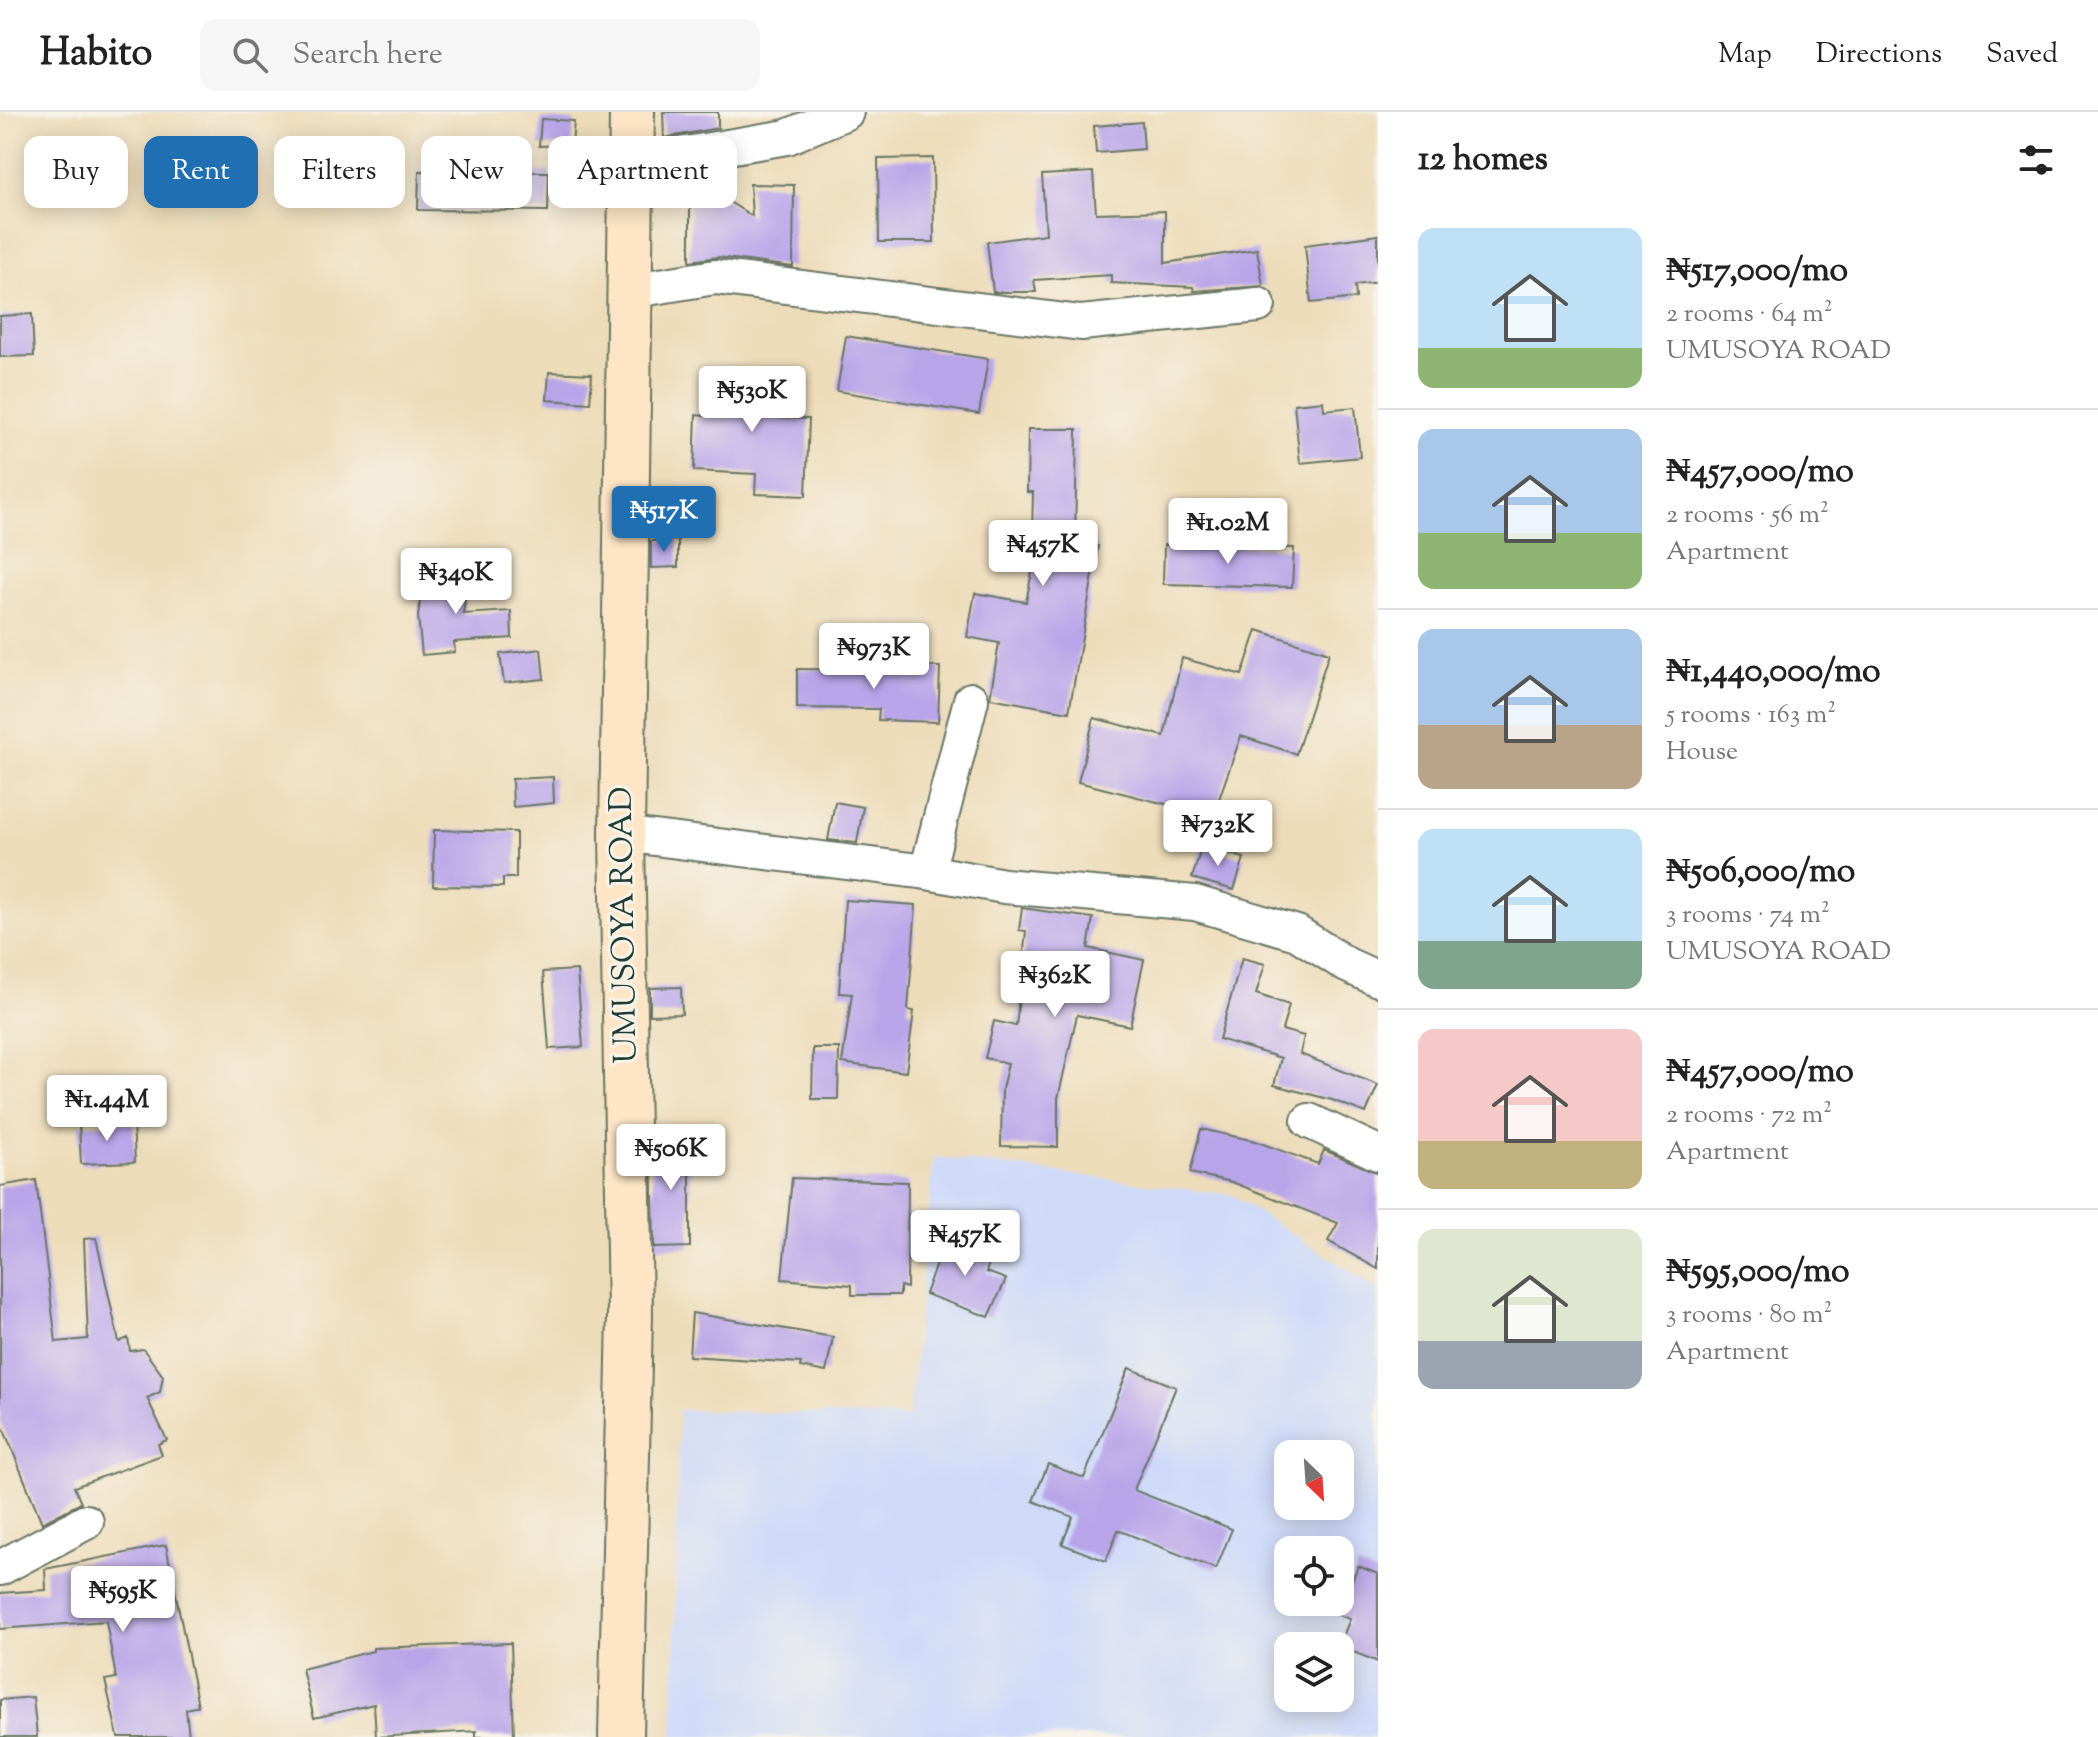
<!DOCTYPE html>
<html lang="en">
<head>
<meta charset="utf-8">
<style>
  body { margin:0; font-family:"Sorts Mill Goudy",serif; background:#f6f6f6; color:#222; height:100vh; display:flex; flex-direction:column; font-size:30px; white-space:nowrap }
  * { box-sizing:border-box; margin:0 }
  p { font-size:26px; color:#767676 }
  .icon { flex:none; width:44px; height:44px; fill:none; stroke:currentColor; stroke-width:2; stroke-linecap:round; stroke-linejoin:round }
  .map { position:relative; flex:1; overflow:hidden }
  .drawer { display:flex; flex-direction:column; background:#fff; width:720px }
  .drawer>* { flex:none }
  .banner { position:absolute; left:24px; top:24px; width:760px; height:72px; display:flex; gap:16px }
  .needle { width:52px; rotate:155deg }
  .controls { position:absolute; left:1274px; top:1328px; display:grid; gap:16px }
  .controls a { display:grid; place-items:center; width:80px; height:80px; border-radius:16px; background:#fff; box-shadow:0 4px 20px #0003; font-size:40px }
  .price { position:absolute; translate:-50% -68px; padding:0 18px; border-radius:8px; background:#fff; color:#222; font-size:26px; line-height:52px; filter:drop-shadow(0 2px 4px #0008) }
  .price::after { content:''; position:absolute; left:50%; top:48px; width:24px; height:18px; margin-left:-12px; background:inherit; clip-path:polygon(0 0,100% 0,50% 100%) }
  .price.selected { background:#1f6fb2; color:#fff }
  ul { padding:0; list-style:none }
  li { display:flex; align-items:center; gap:24px; height:200px; padding:0 40px }
  li+li { border-top:2px solid #e0e0e0 }
  li span { display:grid; place-items:center; flex:none; width:224px; height:160px; border-radius:16px; color:#555 }
  li>.icon { margin-inline-start:auto }
  span .icon { width:96px; height:96px; fill:#fffc; stroke-width:1 }
  li b { font-size:34px }
  h2 { display:flex; justify-content:space-between; align-items:center; height:96px; padding:0 40px; font-size:34px }
  .tag { padding:0 28px; border-radius:16px; background:#fff; box-shadow:0 4px 20px #0003; font-size:28px; line-height:72px }
  .tag.selected { background:#1f6fb2; color:#fff }
  header { display:flex; align-items:center; gap:48px; box-sizing:border-box; height:112px; padding:0 40px; background:#fff; border-bottom:2px solid #e0e0e0 }
  header strong { font-size:38px }
  nav { display:flex; gap:44px; margin-inline-start:auto; font-size:28px }
  .search { width:560px; height:72px; background:#f6f6f6; display:flex; align-items:center; gap:20px; box-sizing:border-box; padding:0 28px; border-radius:16px; color:#767676; font-size:30px }
  main { display:flex; flex:1; min-height:0 }
  .map>svg:first-child { display:block }
  .built { fill:#cfdaf9; fill-rule:evenodd }
  .building { fill:#b8a5e9 }
  .lines { fill:none; stroke-linecap:round; stroke-linejoin:round }
  .minor-casing { stroke:#677563; stroke-width:38 }
  .secondary-casing { stroke:#677563; stroke-width:48 }
  .minor { stroke:#fff; stroke-width:34 }
  .secondary { stroke:#fde5c5; stroke-width:44 }
  .labels { text-anchor:middle; dominant-baseline:central; stroke-width:6; stroke-linejoin:round; paint-order:stroke }
  .street-label { font-size:32px; fill:#1f3d34; stroke:#f7f3e8 }
</style>
</head>
<body>
<header>
<strong>Habito</strong>
<div class="search"><svg class="icon" aria-label="search" viewBox="0 0 24 24"><circle cx="10" cy="10" r="6"/><path d="M15 15l6 6"/></svg>Search here</div>
<nav><a>Map</a><a>Directions</a><a>Saved</a></nav>
</header>
<main>
<div class="map">
<svg width="1378" height="1625" viewBox="0 0 1378 1625">
  <rect width="100%" height="100%" fill="#f7f3e8"/>
  <filter id="ink" filterUnits="userSpaceOnUse"><feTurbulence type="fractalNoise" baseFrequency=".0125" numOctaves="2"/><feDisplacementMap in="SourceGraphic" scale="16" xChannelSelector="R" yChannelSelector="G"/><feConvolveMatrix kernelMatrix="1 2 1 2 8 2 1 2 1" color-interpolation-filters="sRGB"/></filter>
  <filter id="wash" filterUnits="userSpaceOnUse"><feTurbulence type="fractalNoise" baseFrequency=".006" numOctaves="4" result="noise"/><feDisplacementMap in="SourceGraphic" scale="32" xChannelSelector="R" yChannelSelector="G"/><feGaussianBlur stdDeviation="1.8" result="paint"/><feColorMatrix in="noise" values="0 0 0 0 0 0 0 0 0 0 0 0 0 0 0 0 0 1.4 0 .05"/><feComposite in="paint" operator="in"/></filter>
  <g filter="url(#wash)">
    <rect width="100%" height="100%" fill="#eddcb9"/>
    <!-- built -->
    <path class="built" d="M934,1045L1232,1083L1378,1177V1625H673L679,1298L909,1305ZM1288,1342H1340V1394H1288ZM1288,1438H1340V1490H1288ZM1288,1534H1340V1586H1288Z"/>
    <g id="blocks">
      <!-- building -->
      <path class="building" d="M663,0H718V16L664,26Z
        M541,7L574,9L572,33L539,34Z
        M1142,10L1144,37L1096,41L1094,14Z
        M933,46L934,130H879L878,47Z
        M419,59L549,60L548,99L418,98Z
        M1093,60L1096,101L1165,99V151L1257,137L1263,174L1194,179L1193,175L1111,171V163L1034,168L1036,180H993L987,130L1046,122L1042,63Z
        M750,72L794,73L793,155L718,145L690,149V73L713,80L752,104Z
        M1378,123V170L1355,173L1356,186L1311,191L1305,133Z
        M32,202L34,244L0,245V204Z
        M846,224L988,247L979,302L837,279Z
        M549,260L592,262L590,291L547,288Z
        M778,261L779,306L809,307L806,384L755,382L756,362L694,359L696,303L705,304L703,263Z
        M1323,289L1324,298L1355,295L1360,345L1300,351L1294,292Z
        M1028,317H1077L1075,434H1098L1069,600L990,586L999,531L967,525L975,481L1026,490L1039,425H1032L1033,380H1027Z
        M678,428V455L651,456V429Z
        M1164,433L1294,436L1292,475L1163,472Z
        M436,453L469,457L463,502L511,499L512,526L454,530L455,540L422,543L418,504L421,482L433,483Z
        M1257,518L1329,541L1296,642L1241,624L1213,704L1078,670L1094,606L1164,624L1182,546L1242,563Z
        M541,537L544,567L504,571L500,542Z
        M880,553L940,555L938,610L878,608L879,597L797,596V557L880,558Z
        M553,665L554,691L513,695L512,667Z
        M835,690L863,695L857,731L828,728Z
        M434,718L516,720V766H503V775L433,774Z
        M1202,734L1244,746L1234,778L1192,766Z
        M845,788L916,793L908,898L914,899L906,960L842,951L852,882L839,881Z
        M1022,796L1093,806L1088,836L1144,848L1130,914L1077,903L1058,986V1035L1001,1034L1002,977L1008,951L985,946L994,909L1016,914L1026,819L1019,818Z
        M1242,846L1265,852L1256,882L1289,893L1282,918L1304,924L1300,942L1378,973L1366,1001L1332,988L1274,973L1281,946L1219,927Z
        M577,858L583,935L549,937L543,860Z
        M681,875L682,902L650,903V876Z
        M813,936H839L838,987H812Z
        M133,1010L135,1050L81,1052L79,1013Z
        M1201,1017L1255,1029L1318,1052L1324,1038L1378,1061V1157L1328,1129L1338,1111L1232,1070L1190,1061Z
        M690,1024V1135L654,1136L652,1025Z
        M792,1066L908,1070L907,1176L900,1174V1183H852V1173L782,1167Z
        M36,1068L56,1230L88,1227L84,1127L96,1126L119,1230L128,1226L130,1239L143,1237L163,1264L160,1280L147,1286L167,1328L158,1332L162,1343L74,1375L81,1391L42,1411L0,1308V1074Z
        M945,1127L993,1139L986,1160L1006,1167L989,1205L925,1182Z
        M692,1201L833,1225L826,1260L800,1255L801,1251L689,1244Z
        M1129,1256L1176,1275L1134,1378L1232,1417L1216,1457L1118,1418L1106,1449L1062,1432L1073,1405L1033,1389L1048,1352L1084,1366Z
        M166,1433L198,1594L186,1597L189,1625H118L105,1568L116,1566L106,1509L0,1517V1481L46,1478L45,1457Z
        M1358,1454L1378,1462V1550L1339,1534L1350,1507L1338,1503Z
        M511,1531L514,1625H476V1619L376,1625L374,1592L314,1606L302,1557L373,1539V1536Z
        M33,1585L37,1625H0V1588Z"/>
    </g>
  </g>
  <g filter="url(#ink)">
    <use href="#blocks" fill-opacity="0" stroke="#677563" stroke-width="2"/>
    <g class="lines">
      <!-- minor casing -->
      <g class="minor-casing">
        <path id="minor" d="M633,51L787,25L846,0
          M629,179L715,165L1081,211L1258,193
          M622,722L927,760L1004,774L1195,791L1297,821L1347,853L1378,867
          M927,760L971,588
          M1309,1009L1378,1041
          M0,1456L86,1410"/>
      </g>
      <!-- secondary casing -->
      <g class="secondary-casing">
        <path id="secondary" d="M621,1625L630,1202L622,722L632,0"/>
      </g>
      <!-- minor -->
      <use href="#minor" class="minor"/>
      <!-- secondary -->
      <use href="#secondary" class="secondary"/>
    </g>
  </g>
  <g class="labels">
    <!-- street labels -->
    <g class="street-label">
      <text transform="translate(625 813) rotate(-91)">UMUSOYA ROAD</text>
    </g>
  </g>
</svg>
<div class="controls">
<a><svg class="needle" viewBox="-14 -14 28 28"><path d="M0-13l5 13h-10z" fill="#e53935"/><path d="M0 13l5-13h-10z" fill="#767676"/></svg></a>
<a><svg class="icon" aria-label="locate" viewBox="0 0 24 24"><circle cx="12" cy="12" r="6"/><path d="M12 2v4M12 18v4M2 12h4M18 12h4"/></svg></a>
<a><svg class="icon" aria-label="layers" viewBox="0 0 24 24"><path d="M12 4l9 5-9 5-9-5zM3 14l9 5 9-5"/></svg></a>
</div>
<b class="price" style="left:752px;top:322px">₦530K</b>
<b class="price selected" style="left:664px;top:442px">₦517K</b>
<b class="price" style="left:1228px;top:454px">₦1.02M</b>
<b class="price" style="left:1043px;top:476px">₦457K</b>
<b class="price" style="left:456px;top:504px">₦340K</b>
<b class="price" style="left:874px;top:579px">₦973K</b>
<b class="price" style="left:1218px;top:756px">₦732K</b>
<b class="price" style="left:1055px;top:907px">₦362K</b>
<b class="price" style="left:107px;top:1031px">₦1.44M</b>
<b class="price" style="left:671px;top:1080px">₦506K</b>
<b class="price" style="left:965px;top:1166px">₦457K</b>
<b class="price" style="left:123px;top:1522px">₦595K</b>
<div class="banner">
<a class="tag">Buy</a>
<a class="tag selected">Rent</a>
<a class="tag">Filters</a>
<a class="tag">New</a>
<a class="tag">Apartment</a>
</div>
</div>
<section class="drawer">
<h2>12 homes<svg class="icon" aria-label="filters" viewBox="0 0 24 24"><path d="M4 7h16M4 17h16"/><circle cx="9" cy="7" r="2"/><circle cx="15" cy="17" r="2"/></svg></h2>
<ul>
<li><span style="background:linear-gradient(#bfe0f5 75%,#8fb573 0)"><svg class="icon" aria-label="home" viewBox="0 0 24 24"><path d="M3 11l9-7 9 7M6 9v11h12V9"/></svg></span><div><b>₦517,000/mo</b><p>2 rooms · 64 m²</p><p>UMUSOYA ROAD</p></div></li>
<li><span style="background:linear-gradient(#a9c7e8 65%,#8fb573 0)"><svg class="icon" aria-label="home" viewBox="0 0 24 24"><path d="M3 11l9-7 9 7M6 9v11h12V9"/></svg></span><div><b>₦457,000/mo</b><p>2 rooms · 56 m²</p><p>Apartment</p></div></li>
<li><span style="background:linear-gradient(#a9c7e8 60%,#b9a48a 0)"><svg class="icon" aria-label="home" viewBox="0 0 24 24"><path d="M3 11l9-7 9 7M6 9v11h12V9"/></svg></span><div><b>₦1,440,000/mo</b><p>5 rooms · 163 m²</p><p>House</p></div></li>
<li><span style="background:linear-gradient(#bfe0f5 70%,#7fa58c 0)"><svg class="icon" aria-label="home" viewBox="0 0 24 24"><path d="M3 11l9-7 9 7M6 9v11h12V9"/></svg></span><div><b>₦506,000/mo</b><p>3 rooms · 74 m²</p><p>UMUSOYA ROAD</p></div></li>
<li><span style="background:linear-gradient(#f6c9c9 70%,#c2b280 0)"><svg class="icon" aria-label="home" viewBox="0 0 24 24"><path d="M3 11l9-7 9 7M6 9v11h12V9"/></svg></span><div><b>₦457,000/mo</b><p>2 rooms · 72 m²</p><p>Apartment</p></div></li>
<li><span style="background:linear-gradient(#dfe7d0 70%,#9aa5b1 0)"><svg class="icon" aria-label="home" viewBox="0 0 24 24"><path d="M3 11l9-7 9 7M6 9v11h12V9"/></svg></span><div><b>₦595,000/mo</b><p>3 rooms · 80 m²</p><p>Apartment</p></div></li>
</ul>
</section>
</main>
</body>
</html>
